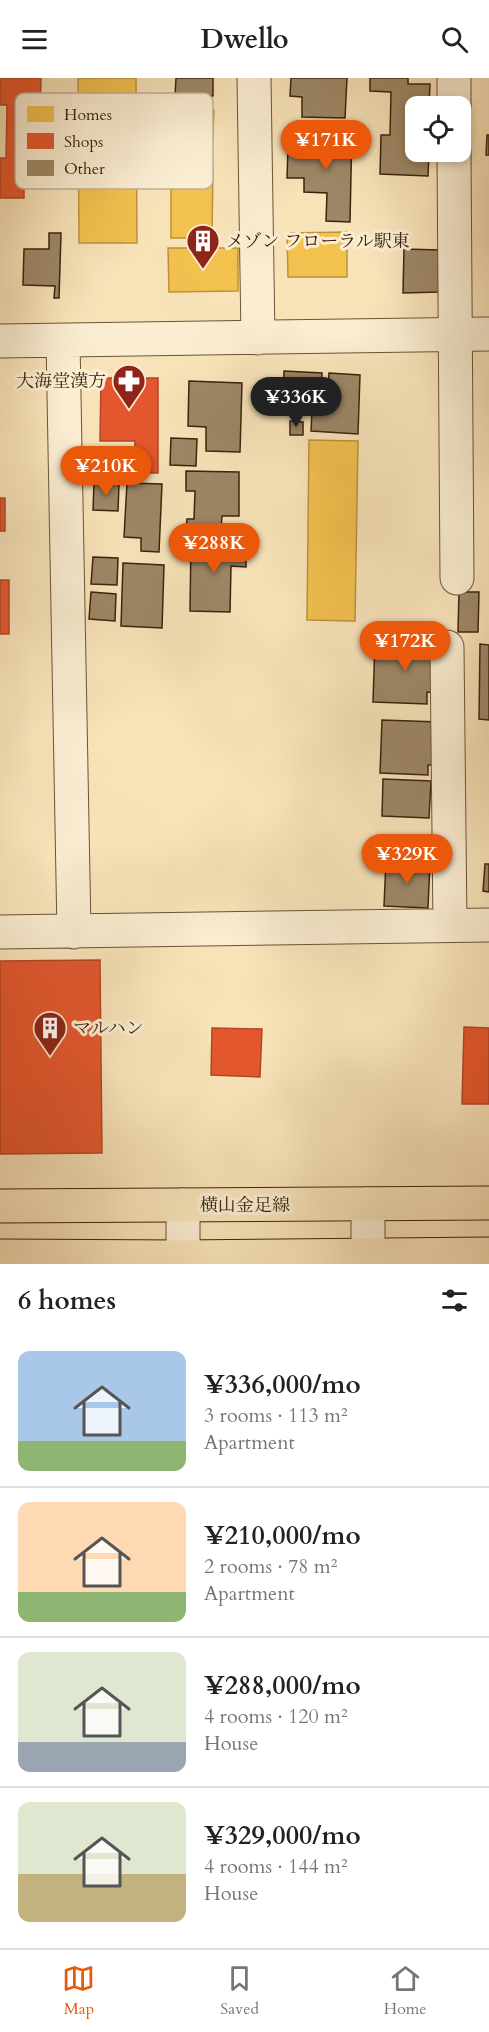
<!DOCTYPE html>
<html lang="en">
<head>
<meta charset="utf-8">
<style>
  body { margin:0; font-family:Cardo,"Noto Serif JP",serif; background:#f2f2f2; color:#222; height:100vh; display:flex; flex-direction:column; font-size:22px; white-space:nowrap }
  * { box-sizing:border-box; margin:0 }
  p { font-size:20px; color:#767676 }
  .icon { flex:none; width:33px; height:33px; fill:none; stroke:currentColor; stroke-width:2; stroke-linecap:round; stroke-linejoin:round }
  .map { position:relative; height:1186px; overflow:hidden }
  .panel { display:flex; flex-direction:column; background:#fff; flex:1 }
  .panel>* { flex:none }
  .fabs { position:absolute; left:405px; top:18px; display:grid; gap:12px }
  .fabs a { display:grid; place-items:center; width:66px; height:66px; border-radius:12px; background:#fff; box-shadow:0 3px 9px #0003; font-size:30px }
  .price { position:absolute; translate:-50% -51px; padding:0 14px; border-radius:21px; background:#ea580c; color:#fff; font-size:20px; line-height:39px; filter:drop-shadow(0 2px 3px #0008) }
  .price::after { content:''; position:absolute; left:50%; top:36px; width:18px; height:14px; margin-left:-9px; background:inherit; clip-path:polygon(0 0,100% 0,50% 100%) }
  .price.on { background:#222; color:#fff }
  ul { padding:0; list-style:none }
  li { display:flex; align-items:center; gap:18px; height:150px; padding:0 18px }
  li+li { border-top:2px solid #e0e0e0 }
  li span { display:grid; place-items:center; flex:none; width:168px; height:120px; border-radius:12px; color:#555 }
  li>.icon { margin-inline-start:auto }
  span .icon { width:72px; height:72px; fill:#fffc; stroke-width:1 }
  li b { font-size:26px }
  h2 { display:flex; justify-content:space-between; align-items:center; height:72px; padding:0 18px; font-size:26px }
  header { display:flex; justify-content:space-between; align-items:center; height:78px; padding:0 18px; background:#fff; font-size:27px; font-weight:800 }
  .tab-bar { display:flex; justify-content:space-around; align-items:center; height:84px; border-top:2px solid #e0e0e0; background:#fff; font-size:16px; color:#767676 }
  .tab-bar a { display:grid; justify-items:center; gap:3px }
  .tab-bar .on { color:#ea580c }
  .map>svg:first-child { display:block }
  .homes { fill:#f2c14e; stroke:#bb923a; stroke-width:1.5 }
  .shops { fill:#e4572e; stroke:#b14724; stroke-width:1.5 }
  .building { fill:#9d8766; stroke:#3b230c; stroke-width:1.5 }
  .lines { fill:none; stroke-linecap:round; stroke-linejoin:round }
  .street-casing { stroke:#6a5337; stroke-width:35 }
  .primary-casing { stroke:#3b230c; stroke-width:35 }
  .street { stroke:#faedd2; stroke-width:33 }
  .primary { stroke:#f8e3b9; stroke-width:33 }
  .labels { text-anchor:middle; dominant-baseline:central; stroke-width:6; stroke-linejoin:round; paint-order:stroke }
  .poi-label { font-size:18px; fill:#3b230c; stroke:#faedd2; text-anchor:start }
  .street-label { font-size:18px; fill:#3b230c; stroke:#faedd2 }
  .key { fill:#faedd2; stroke:#c1b097; stroke-width:1.5 }
  .key-label { font-size:16px; fill:#3b230c }
</style>
</head>
<body>
<header><svg class="icon" aria-label="menu" viewBox="0 0 24 24"><path d="M4 6h16M4 12h16M4 18h16"/></svg>Dwello<svg class="icon" aria-label="search" viewBox="0 0 24 24"><circle cx="10" cy="10" r="6"/><path d="M15 15l6 6"/></svg></header>
<div class="map">
<svg width="489" height="1186" viewBox="0 0 489 1186">
  <rect width="100%" height="100%" fill="#f8e3b9"/>
  <filter id="stains"><feTurbulence type="fractalNoise" baseFrequency=".00333" numOctaves="4"/><feColorMatrix values="0 0 0 0 .2 0 0 0 0 .09 0 0 0 0 .02 0 0 0 .5 -.17"/></filter>
  <radialGradient id="worn" r=".72"><stop offset=".6" stop-color="#630" stop-opacity="0"/><stop offset="1" stop-color="#630" stop-opacity=".3"/></radialGradient>
  <!-- homes -->
  <path class="homes" d="M78,0H136L137,165H79Z
    M171,31L214,32L212,77L170,76Z
    M171,89H213L212,160H171Z
    M347,154V199H288L287,155Z
    M168,170H238V213L169,214Z
    M309,362L358,363L355,543L307,542Z"/>
  <!-- shops -->
  <path class="shops" d="M0,0H41L39,97L24,96V120H0V80H6L7,27H0Z
    M101,300H158V395H134L135,363H100Z
    M0,420H5V453H0Z
    M0,502H9V556H0Z
    M100,882L102,1075L0,1076V883Z
    M464,949L489,950V1026H462Z
    M212,950L262,951L260,999L211,997Z"/>
  <!-- building -->
  <path class="building" d="M176,0H213V18H175Z
    M291,0H347L345,40L302,39V19L290,18Z
    M370,0H408V6H430L429,28H416V74H429L428,98L380,96L381,57H390L391,14L370,13Z
    M338,49H352L350,144L326,143L327,115L304,114V100H287L288,70H303L304,56L316,57L315,63L338,64Z
    M487,57H489V77H486Z
    M49,155H61L59,220H54L55,208L23,207L24,171H49Z
    M404,171L440,172V214L403,215Z
    M284,293L322,295L321,308L308,307L307,336L283,335Z
    M329,295L360,297L358,356L311,353L313,313H328Z
    M189,303L242,305L240,374L206,373V349L188,348Z
    M290,343L303,344V357H290Z
    M171,360L197,361L196,388L170,387Z
    M186,393L239,394V438H222L221,452H186L187,441H194L195,413H186Z
    M94,405L119,406L118,433L93,432Z
    M127,405L162,406L159,474L141,473V460L124,459Z
    M191,463L246,464V489L231,488L230,534L190,533Z
    M93,479L118,480L117,507L91,506Z
    M123,485L164,487L162,550L121,548Z
    M91,514L116,516L115,543L89,541Z
    M459,514H479L478,554H458Z
    M375,563L438,565L436,615L427,614V626L373,624Z
    M480,566L489,567V642L479,641Z
    M382,642L439,644L437,687H428V697L380,695Z
    M383,701L431,703L429,740L382,738Z
    M386,783L430,785L428,830L384,828Z
    M485,786H489V814L483,813Z"/>
  <g class="lines">
    <!-- street casing -->
    <g class="street-casing">
      <path id="street" d="M254,0L258,260
        M454,0V28
        M454,74L457,500
        M0,263L489,256
        M63,263L74,854
        M447,569L450,847
        M0,854L489,847
        M368,1126V1186
        M183,1127V1186"/>
    </g>
    <!-- primary casing -->
    <g class="primary-casing">
      <path id="primary" d="M0,1128L489,1125
        M0,1178L182,1179L489,1176"/>
    </g>
    <!-- street -->
    <use href="#street" class="street"/>
    <!-- primary -->
    <use href="#primary" class="primary"/>
  </g>
  <!-- icons -->
  <defs>
    <g id="building-pin" transform="scale(1.725)"><path d="M0 17L-7.5 6A9.5 9.5 0 1 1 7.5 6Z" fill="#8f2418" stroke="#faedd2"/><path d="M-4-6H4V6H1V3H-1V6H-4ZM-2.5-4.3h1.7v1.8h-1.7ZM.8-4.3h1.7v1.8H.8ZM-2.5-1h1.7V.8h-1.7ZM.8-1h1.7V.8H.8Z" fill="#fff"/></g>
    <g id="pharmacy-pin" transform="scale(1.725)"><path d="M0 17L-7.5 6A9.5 9.5 0 1 1 7.5 6Z" fill="#8f2418" stroke="#faedd2"/><path d="M-2-6h4v4h4v4h-4v4h-4v-4h-4v-4h4Z" fill="#fff"/></g>
  </defs>
  <g fill-rule="evenodd">
    <use href="#building-pin" x="203" y="163"/>
    <use href="#pharmacy-pin" x="129" y="303"/>
    <use href="#building-pin" x="50" y="950"/>
  </g>
  <g class="labels">
    <!-- poi labels -->
    <g class="poi-label">
      <text x="226" y="163">メゾン フローラル駅東</text>
      <text x="106" y="303" text-anchor="end">大海堂漢方</text>
      <text x="73" y="950">マルハン</text>
    </g>
    <!-- street labels -->
    <g class="street-label">
      <text x="245" y="1127">横山金足線</text>
    </g>
  </g>
  <!-- legend -->
  <rect x="15" y="15" width="198" height="96" rx="9" class="key"/>
  <rect x="27" y="28" width="27" height="16" fill="#f2c14e"/>
  <rect x="27" y="55" width="27" height="16" fill="#e4572e"/>
  <rect x="27" y="82" width="27" height="16" fill="#9d8766"/>
  <g class="key-label">
    <text x="64" y="42">Homes</text>
    <text x="64" y="69">Shops</text>
    <text x="64" y="96">Other</text>
  </g>
  <rect width="100%" height="100%" filter="url(#stains)"/>
  <rect width="100%" height="100%" fill="url(#worn)"/>
</svg>
<div class="fabs">
<a><svg class="icon" aria-label="locate" viewBox="0 0 24 24"><circle cx="12" cy="12" r="6"/><path d="M12 2v4M12 18v4M2 12h4M18 12h4"/></svg></a>
</div>
<b class="price" style="left:326px;top:93px">¥171K</b>
<b class="price on" style="left:296px;top:350px">¥336K</b>
<b class="price" style="left:106px;top:419px">¥210K</b>
<b class="price" style="left:214px;top:496px">¥288K</b>
<b class="price" style="left:405px;top:594px">¥172K</b>
<b class="price" style="left:407px;top:807px">¥329K</b>
</div>
<section class="panel">
<h2>6 homes<svg class="icon" aria-label="filters" viewBox="0 0 24 24"><path d="M4 7h16M4 17h16"/><circle cx="9" cy="7" r="2"/><circle cx="15" cy="17" r="2"/></svg></h2>
<ul>
<li><span style="background:linear-gradient(#a9c7e8 75%,#8fb573 0)"><svg class="icon" aria-label="home" viewBox="0 0 24 24"><path d="M3 11l9-7 9 7M6 9v11h12V9"/></svg></span><div><b>¥336,000/mo</b><p>3 rooms · 113 m²</p><p>Apartment</p></div></li>
<li><span style="background:linear-gradient(#ffd9b3 75%,#8fb573 0)"><svg class="icon" aria-label="home" viewBox="0 0 24 24"><path d="M3 11l9-7 9 7M6 9v11h12V9"/></svg></span><div><b>¥210,000/mo</b><p>2 rooms · 78 m²</p><p>Apartment</p></div></li>
<li><span style="background:linear-gradient(#dfe7d0 75%,#9aa5b1 0)"><svg class="icon" aria-label="home" viewBox="0 0 24 24"><path d="M3 11l9-7 9 7M6 9v11h12V9"/></svg></span><div><b>¥288,000/mo</b><p>4 rooms · 120 m²</p><p>House</p></div></li>
<li><span style="background:linear-gradient(#dfe7d0 60%,#c2b280 0)"><svg class="icon" aria-label="home" viewBox="0 0 24 24"><path d="M3 11l9-7 9 7M6 9v11h12V9"/></svg></span><div><b>¥329,000/mo</b><p>4 rooms · 144 m²</p><p>House</p></div></li>
</ul>
</section>
<nav class="tab-bar">
<a class="on"><svg class="icon" aria-label="map" viewBox="0 0 24 24"><path d="M3 6l6-2 6 2 6-2v14l-6 2-6-2-6 2zM9 4v14M15 6v14"/></svg>Map</a>
<a><svg class="icon" aria-label="saved" viewBox="0 0 24 24"><path d="M7 4h10v16l-5-4-5 4z"/></svg>Saved</a>
<a><svg class="icon" aria-label="home" viewBox="0 0 24 24"><path d="M3 11l9-7 9 7M6 9v11h12V9"/></svg>Home</a>
</nav>
</body>
</html>
